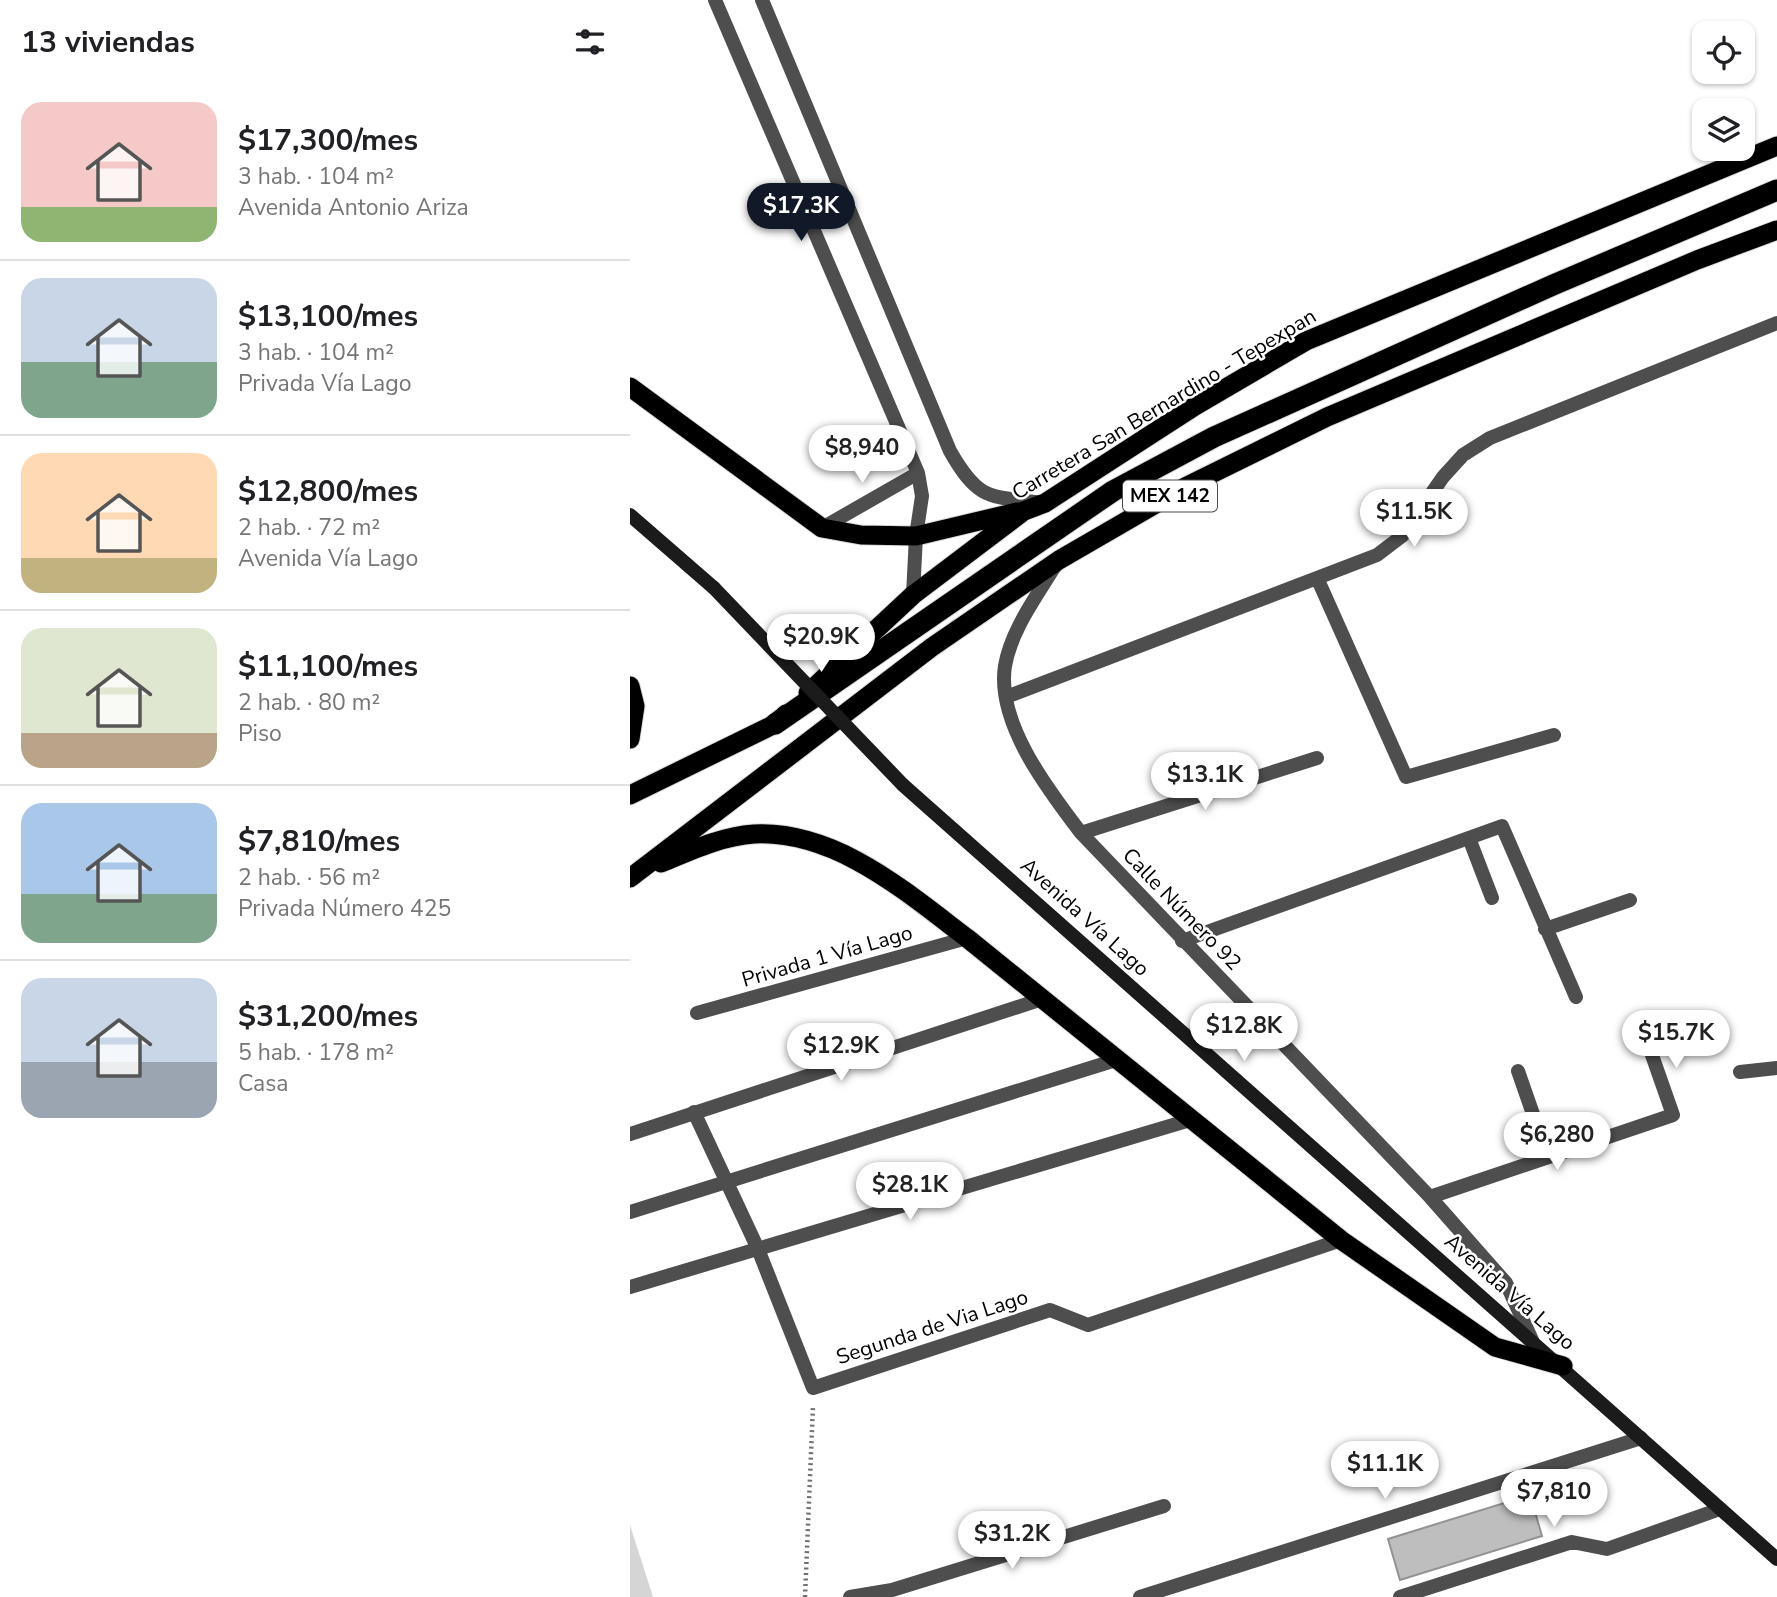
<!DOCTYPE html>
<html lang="es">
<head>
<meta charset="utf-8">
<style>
  body { margin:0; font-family:"Nunito Sans",sans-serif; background:#f6f6f6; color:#202124; height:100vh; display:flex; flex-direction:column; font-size:26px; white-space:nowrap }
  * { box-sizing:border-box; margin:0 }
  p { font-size:23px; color:#757577 }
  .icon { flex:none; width:38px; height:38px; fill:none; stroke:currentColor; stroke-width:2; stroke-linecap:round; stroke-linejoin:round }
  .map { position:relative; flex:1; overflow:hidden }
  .details { display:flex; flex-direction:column; background:#fff; width:630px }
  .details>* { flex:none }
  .controls { position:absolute; left:1062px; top:21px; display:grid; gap:14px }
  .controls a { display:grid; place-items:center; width:63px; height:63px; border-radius:14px; background:#fff; box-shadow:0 2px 5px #0004; font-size:35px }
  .price { position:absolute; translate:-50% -60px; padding:0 16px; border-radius:24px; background:#fff; color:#222; font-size:23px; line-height:46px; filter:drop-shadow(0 2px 4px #0008) }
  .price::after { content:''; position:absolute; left:50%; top:42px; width:21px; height:16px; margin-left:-10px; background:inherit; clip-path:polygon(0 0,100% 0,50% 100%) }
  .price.selected { background:#111827; color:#fff }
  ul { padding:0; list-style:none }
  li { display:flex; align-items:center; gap:21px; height:175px; padding:0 21px }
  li+li { border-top:2px solid #e0e0e0 }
  li span { display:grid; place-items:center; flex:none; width:196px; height:140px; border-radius:21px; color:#555 }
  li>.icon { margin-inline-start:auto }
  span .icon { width:84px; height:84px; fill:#fffc; stroke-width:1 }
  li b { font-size:30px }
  h2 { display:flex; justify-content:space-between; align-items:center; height:84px; padding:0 21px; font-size:30px }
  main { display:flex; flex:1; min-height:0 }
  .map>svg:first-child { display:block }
  .green { fill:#d5d5d5 }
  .building { fill:#bebebe; stroke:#929292; stroke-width:2 }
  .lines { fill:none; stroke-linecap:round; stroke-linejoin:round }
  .trunk-casing { stroke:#dbdbdb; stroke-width:21 }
  .motorway-casing { stroke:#dbdbdb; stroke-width:23 }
  .path { stroke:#707070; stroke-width:4.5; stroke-dasharray:2 3.5; stroke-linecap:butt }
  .minor { stroke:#4e4e4e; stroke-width:14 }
  .secondary { stroke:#1b1b1b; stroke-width:14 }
  .trunk { stroke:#000; stroke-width:19 }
  .motorway { stroke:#000; stroke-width:21 }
  .secondary-bridge { stroke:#1b1b1b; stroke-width:14 }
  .labels { text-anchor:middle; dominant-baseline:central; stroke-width:5; stroke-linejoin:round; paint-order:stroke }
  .shield { fill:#fff; stroke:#4c4c4c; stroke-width:2 }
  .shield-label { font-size:19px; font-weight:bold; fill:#000 }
  .street-label { font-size:21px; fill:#000; stroke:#fff }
</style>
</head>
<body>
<main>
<section class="details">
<h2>13 viviendas<svg class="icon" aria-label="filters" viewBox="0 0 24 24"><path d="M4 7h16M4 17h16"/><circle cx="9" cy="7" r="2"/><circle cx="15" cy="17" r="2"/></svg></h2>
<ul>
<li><span style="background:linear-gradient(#f6c9c9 75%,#8fb573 0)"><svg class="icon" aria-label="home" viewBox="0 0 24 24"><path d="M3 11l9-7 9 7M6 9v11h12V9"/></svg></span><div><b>$17,300/mes</b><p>3 hab. · 104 m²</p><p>Avenida Antonio Ariza</p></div></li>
<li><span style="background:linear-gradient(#c9d6e8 60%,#7fa58c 0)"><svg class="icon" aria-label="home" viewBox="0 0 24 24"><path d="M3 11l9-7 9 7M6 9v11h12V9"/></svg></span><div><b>$13,100/mes</b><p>3 hab. · 104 m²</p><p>Privada Vía Lago</p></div></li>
<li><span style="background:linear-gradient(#ffd9b3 75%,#c2b280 0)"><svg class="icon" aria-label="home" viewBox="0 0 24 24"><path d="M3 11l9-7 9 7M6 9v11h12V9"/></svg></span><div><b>$12,800/mes</b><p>2 hab. · 72 m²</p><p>Avenida Vía Lago</p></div></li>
<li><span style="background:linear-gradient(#dfe7d0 75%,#b9a48a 0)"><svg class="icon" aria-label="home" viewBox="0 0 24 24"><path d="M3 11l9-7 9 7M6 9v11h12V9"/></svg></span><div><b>$11,100/mes</b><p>2 hab. · 80 m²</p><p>Piso</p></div></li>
<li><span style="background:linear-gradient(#a9c7e8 65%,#7fa58c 0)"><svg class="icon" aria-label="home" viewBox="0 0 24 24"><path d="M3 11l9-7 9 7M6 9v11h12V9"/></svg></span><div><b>$7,810/mes</b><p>2 hab. · 56 m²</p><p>Privada Número 425</p></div></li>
<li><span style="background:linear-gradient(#c9d6e8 60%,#9aa5b1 0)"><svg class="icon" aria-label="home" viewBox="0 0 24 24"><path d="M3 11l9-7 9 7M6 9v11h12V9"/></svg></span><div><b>$31,200/mes</b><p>5 hab. · 178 m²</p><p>Casa</p></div></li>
</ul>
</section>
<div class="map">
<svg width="1147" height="1597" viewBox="0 0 1147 1597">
  <rect width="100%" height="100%" fill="#fff"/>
  <!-- green -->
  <path class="green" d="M0,1525L23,1597H0Z"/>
  <!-- building -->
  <path class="building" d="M900,1495L912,1536L770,1580L758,1539Z"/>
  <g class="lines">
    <!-- trunk casing -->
    <g class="trunk-casing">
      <path id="trunk" d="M0,387L192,528L231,535L286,536L387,512
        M0,686L5,706L0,739
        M178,693L283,595L394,511L415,503L565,406L676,341L1147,146
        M0,795L145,724L156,714
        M31,863C60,851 92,836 124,834C206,830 276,892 337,938L711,1240L865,1347L933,1366
        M0,878L302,647L429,560L555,487L697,417L1067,260L1147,230"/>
    </g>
    <!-- motorway casing -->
    <g class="motorway-casing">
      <path id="motorway" d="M145,724L483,491L584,437L923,285L1147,190"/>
    </g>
    <!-- path -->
    <path class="path" d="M175,1597L183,1406"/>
    <!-- minor -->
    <path class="minor" d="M85,0L288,473L292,496L286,536L283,595
      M132,0L320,451C349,502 360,496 413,503
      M192,528L288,473
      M425,566C407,596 381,630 375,666C366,723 419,791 451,833L800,1197L876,1283L902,1340
      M688,580L776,777L924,735
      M376,697L747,555L772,536L813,477L833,455L860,438L1147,323
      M451,833L687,758
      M839,838L862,898
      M915,929L1000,900
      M552,941L872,826L946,997
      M67,1013L337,938
      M888,1071L918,1157
      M1110,1072L1147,1068
      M64,1112L128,1249L183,1388L420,1310L458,1325L711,1240
      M0,1134L412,999
      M800,1197L1043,1115L1016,1038
      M0,1212L489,1059
      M0,1287L560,1120
      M220,1597L262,1590L534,1506
      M510,1597L1011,1438
      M770,1597L942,1542L977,1549L1090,1509"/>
    <!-- secondary -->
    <path class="secondary" d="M0,515L84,588
      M273,785L1147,1559"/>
    <!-- trunk -->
    <use href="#trunk" class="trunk"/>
    <!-- motorway -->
    <use href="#motorway" class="motorway"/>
    <!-- secondary-bridge -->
    <path class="secondary-bridge" d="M84,588L273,785"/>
  </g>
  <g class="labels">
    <!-- shield labels -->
    <rect class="shield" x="493" y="480.5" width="94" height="31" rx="5"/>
    <g class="shield-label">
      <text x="540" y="496">MEX 142</text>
    </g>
    <!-- street labels -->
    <g class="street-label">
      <text transform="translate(534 404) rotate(-31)">Carretera San Bernardino - Tepexpan</text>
      <text transform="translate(552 909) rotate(46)">Calle Número 92</text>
      <text transform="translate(455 917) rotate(42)">Avenida Vía Lago</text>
      <text transform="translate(197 956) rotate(-16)">Privada 1 Vía Lago</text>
      <text transform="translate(880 1292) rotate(41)">Avenida Vía Lago</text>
      <text transform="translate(302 1327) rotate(-18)">Segunda de Via Lago</text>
    </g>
  </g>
</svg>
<div class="controls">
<a><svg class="icon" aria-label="locate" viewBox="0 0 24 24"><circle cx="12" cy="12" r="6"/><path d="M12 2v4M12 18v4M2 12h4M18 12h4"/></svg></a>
<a><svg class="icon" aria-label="layers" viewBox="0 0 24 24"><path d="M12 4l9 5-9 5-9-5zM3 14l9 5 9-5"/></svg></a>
</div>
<b class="price selected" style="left:171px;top:243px">$17.3K</b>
<b class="price" style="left:232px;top:485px">$8,940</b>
<b class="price" style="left:784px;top:549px">$11.5K</b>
<b class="price" style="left:191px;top:674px">$20.9K</b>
<b class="price" style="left:575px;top:812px">$13.1K</b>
<b class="price" style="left:614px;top:1063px">$12.8K</b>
<b class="price" style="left:1046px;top:1070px">$15.7K</b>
<b class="price" style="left:211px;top:1083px">$12.9K</b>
<b class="price" style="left:927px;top:1172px">$6,280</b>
<b class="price" style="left:280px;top:1222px">$28.1K</b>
<b class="price" style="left:755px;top:1501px">$11.1K</b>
<b class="price" style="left:924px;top:1529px">$7,810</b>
<b class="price" style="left:382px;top:1571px">$31.2K</b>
</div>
</main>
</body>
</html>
